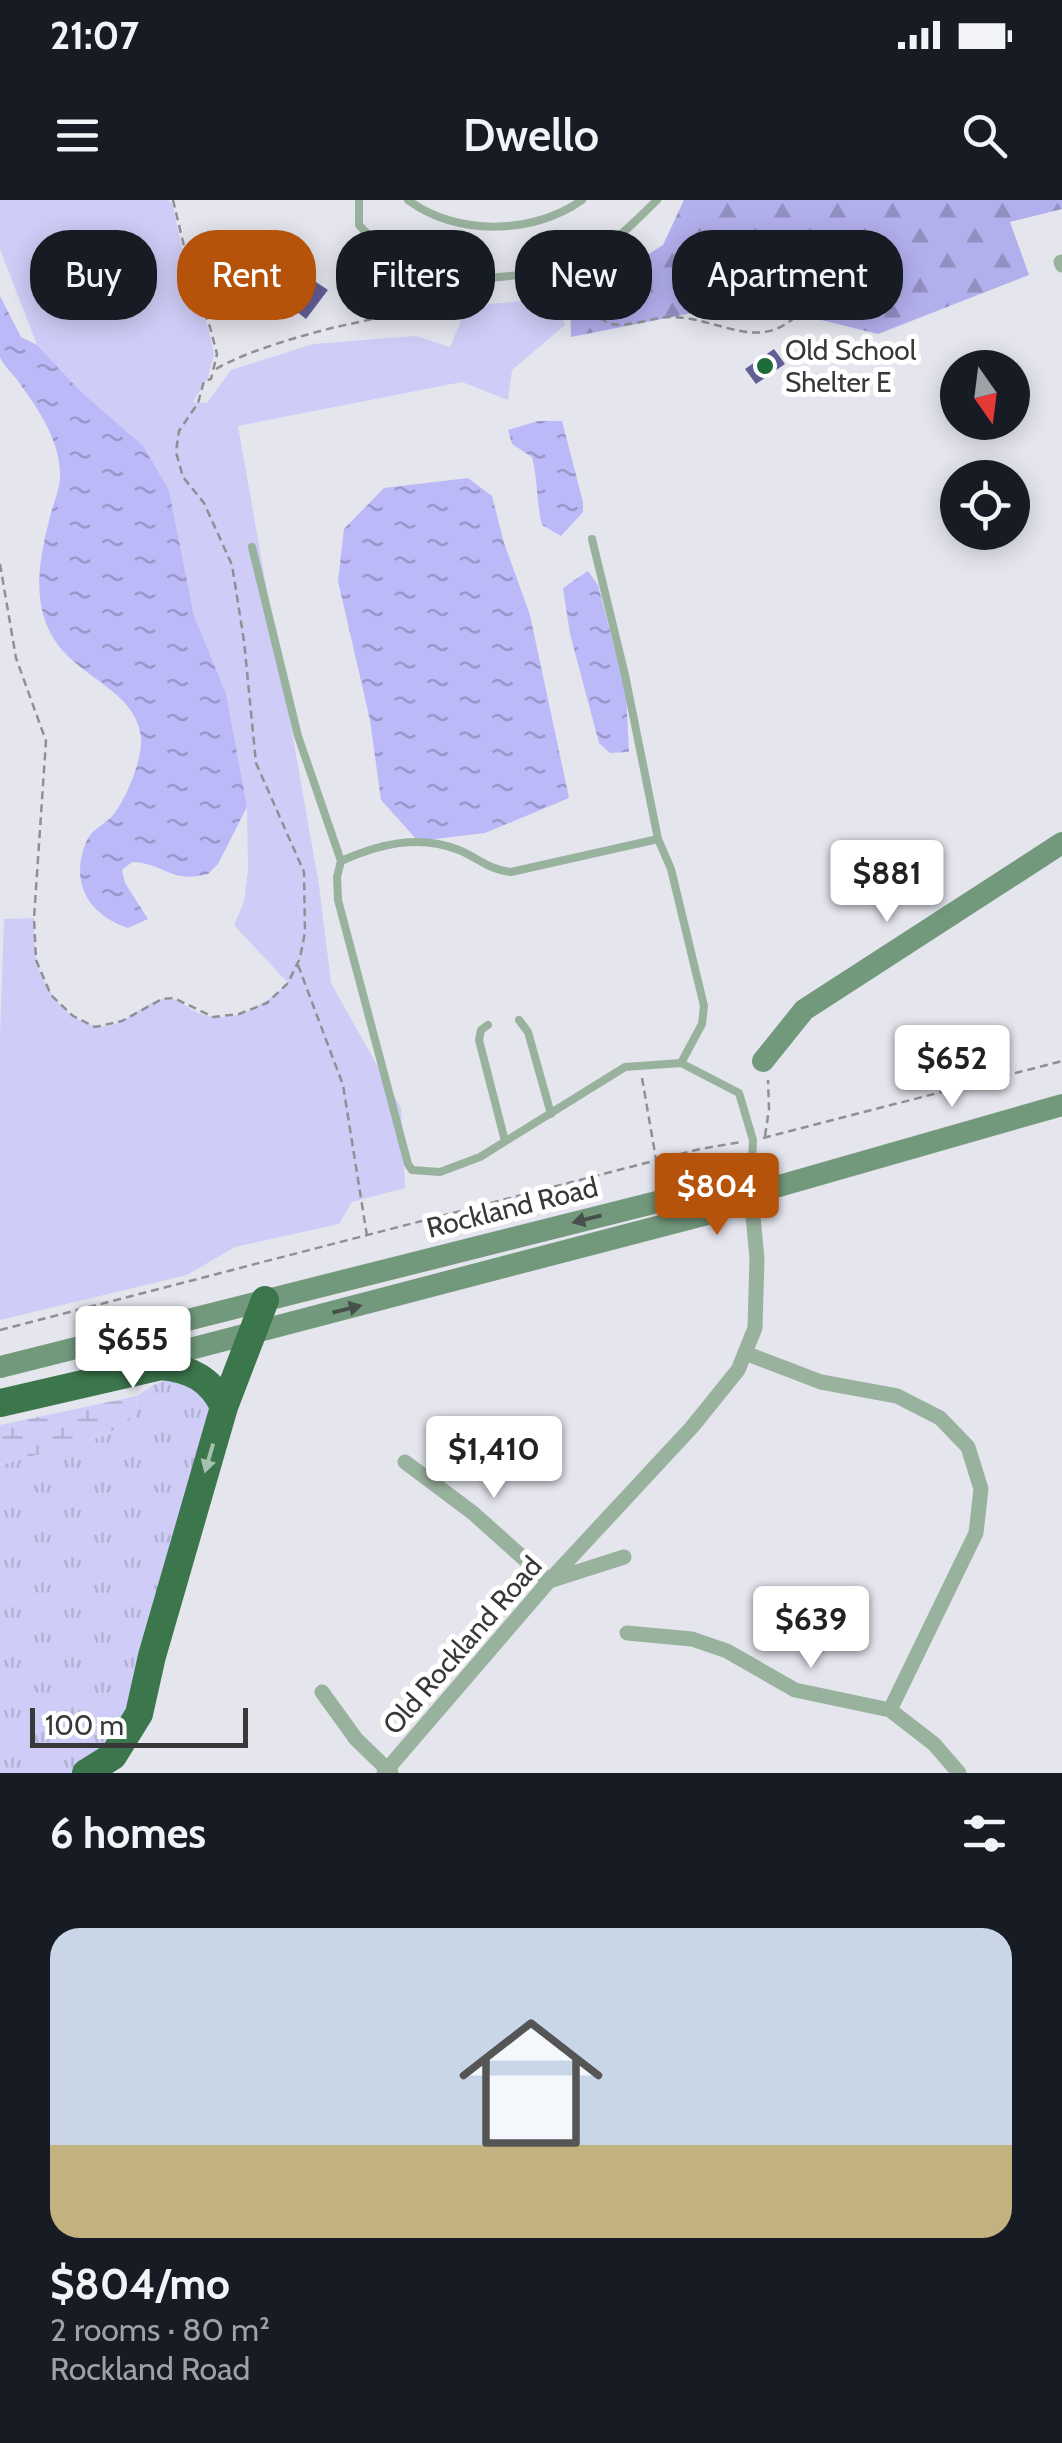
<!DOCTYPE html>
<html lang="en">
<head>
<meta charset="utf-8">
<style>
  body { margin:0; font-family:Cabin,sans-serif; background:#20242c; color:#f1f3f6; height:100vh; display:flex; flex-direction:column; font-size:38px; white-space:nowrap }
  * { box-sizing:border-box; margin:0 }
  p { font-size:32px; color:#9ea1a6 }
  .icon { flex:none; width:55px; height:55px; fill:none; stroke:currentColor; stroke-width:2; stroke-linecap:round; stroke-linejoin:round }
  .map { position:relative; height:1573px; overflow:hidden }
  .drawer { display:flex; flex-direction:column; background:#171b24; flex:1 }
  .drawer>* { flex:none }
  .guide { position:absolute; left:30px; top:30px; width:1002px; height:90px; display:flex; gap:20px }
  .needle { width:65px; rotate:166deg }
  .controls { position:absolute; left:940px; top:150px; display:grid; gap:20px }
  .controls a { display:grid; place-items:center; width:90px; height:90px; border-radius:50%; background:#171b24; box-shadow:0 5px 25px #0003; font-size:50px }
  .scale { position:absolute; left:30px; bottom:25px; width:218px; box-sizing:border-box; padding-left:10px; border:5px solid #38383b; border-top:0; font-size:28px; line-height:35px; white-space:nowrap; color:#38383b; -webkit-text-stroke:8px #fff; paint-order:stroke }
  .price { position:absolute; translate:-50% -85px; padding:0 22px; border-radius:10px; background:#fff; color:#222; font-size:32px; line-height:65px; filter:drop-shadow(0 2px 5px #0008) }
  .price::after { content:''; position:absolute; left:50%; top:60px; width:30px; height:22px; margin-left:-15px; background:inherit; clip-path:polygon(0 0,100% 0,50% 100%) }
  .price.active { background:#b45309; color:#fff }
  ul { padding:0; list-style:none }
  li { display:grid; align-content:center; gap:20px; height:530px; padding:0 50px }
  li+li { border-top:2px solid #363941 }
  li span { display:grid; place-items:center; height:310px; border-radius:30px; color:#555 }
  li>.icon { margin-inline-start:auto }
  span .icon { width:180px; height:180px; fill:#fffc; stroke-width:1 }
  li b { font-size:42px }
  h2 { display:flex; justify-content:space-between; align-items:center; height:120px; padding:0 50px; font-size:42px }
  .pill { padding:0 35px; border-radius:40px; background:#171b24; box-shadow:0 5px 25px #0003; font-size:35px; line-height:90px }
  .pill.active { background:#b45309; color:#fff }
  .status { display:flex; justify-content:space-between; align-items:center; height:70px; padding:0 50px; background:#171b24; direction:ltr }
  .status svg { height:28px; fill:currentColor }
  header { display:flex; justify-content:space-between; align-items:center; height:130px; padding:0 50px; background:#171b24; font-size:45px; font-weight:600 }
  .map>svg:first-child { display:block }
  .grass { fill:url(#grass-tufts) }
  .forest { fill:url(#forest-firs) }
  .wetland { fill:url(#wetland-marsh) }
  .green { fill:#cfcdf7 }
  .water { fill:url(#water-ripples) }
  .building { fill:#625e96 }
  .lines { fill:none; stroke-linecap:round; stroke-linejoin:round }
  .path { stroke:#8f8f95; stroke-width:2.5; stroke-dasharray:8 5; stroke-linecap:butt }
  .lane { stroke:#99b29e; stroke-width:8 }
  .street { stroke:#99b29e; stroke-width:15 }
  .secondary { stroke:#73997c; stroke-width:22 }
  .highway { stroke:#3c764d; stroke-width:28 }
  .oneway { fill:#47504b }
  .oneway2 { fill:#a7c1af }
  .poi-dot { fill:#1f6c3b; stroke:#fff; stroke-width:4 }
  .labels { text-anchor:middle; dominant-baseline:central; stroke-width:10; stroke-linejoin:round; paint-order:stroke }
  .poi-label { font-size:28px; fill:#38383b; stroke:#fff; text-anchor:start }
  .street-label { font-size:28px; fill:#38383b; stroke:#fff }
</style>
</head>
<body>
<div class="status"><b>21:07</b><svg viewBox="0 0 49 12"><path d="M0 12V9h3v3zM5 12V6h3v6zM10 12V3h3v9zM15 12V0h3v12zM26 1h20v11H26zM47 4h2v5h-2z"/></svg></div>
<header><svg class="icon" aria-label="menu" viewBox="0 0 24 24"><path d="M4 6h16M4 12h16M4 18h16"/></svg>Dwello<svg class="icon" aria-label="search" viewBox="0 0 24 24"><circle cx="10" cy="10" r="6"/><path d="M15 15l6 6"/></svg></header>
<div class="map">
<svg width="1062" height="1573" viewBox="0 0 1062 1573">
  <defs>
    <pattern id="grass-tufts" width="24" height="20" patternUnits="userSpaceOnUse" patternTransform="scale(2.5)"><rect width="24" height="20" fill="#cfcdf7"/><path d="M3 7l-1-3M5 7V3M7 7l1-3M15 17l-1-3M17 17v-4M19 17l1-3" fill="none" stroke="#b2b1d5"/></pattern>
    <pattern id="forest-firs" width="22" height="20" patternUnits="userSpaceOnUse" patternTransform="scale(2.5)"><rect width="22" height="20" fill="#b2afed"/><path d="M5 1l3.5 6h-7zM16 11l3.5 6h-7z" fill="#928fc1"/></pattern>
    <pattern id="wetland-marsh" width="20" height="14" patternUnits="userSpaceOnUse" patternTransform="scale(2.5)"><rect width="20" height="14" fill="#cfcdf7"/><path d="M1 5h8M5 5V1M11 12h8M15 12V8" fill="none" stroke="#b2b1d5"/></pattern>
    <pattern id="water-ripples" width="26" height="14" patternUnits="userSpaceOnUse" patternTransform="scale(2.5)"><rect width="26" height="14" fill="#bcb9f8"/><path d="M2 4q2-2 4 0t4 0M15 11q2-2 4 0t4 0" fill="none" stroke="#9a97ca"/></pattern>
  </defs>
  <rect width="100%" height="100%" fill="#e5e5ee"/>
  <!-- grass -->
  <path class="grass" d="M172,1179L193,1183L205,1197L216,1233L140,1474L110,1553L76,1573H0V1265L104,1236L136,1216L137,1196L155,1184Z"/>
  <!-- forest -->
  <path class="forest" d="M684,0H1062V9L1010,22L1029,75L878,134L748,102L571,137L570,104L663,45Z"/>
  <!-- wetland -->
  <path class="wetland" d="M137,1196L136,1216L104,1236L0,1265V1225Z"/>
  <!-- green -->
  <path class="green" d="M0,0H168L172,3L191,88L208,127L214,154L208,177L193,202L207,203L231,170L313,144L416,136L450,147L467,106L557,98L565,125L512,170L508,200L462,182L238,226L319,685L331,783L401,908L405,988L352,1002L339,1024L235,1047L187,1075L0,1120V837L4,719L34,718C34,731 34,745 36,757C42,791 77,837 115,824C133,818 151,796 171,799C180,800 189,809 198,813C232,826 265,805 288,783L234,725L244,702L248,671L247,607L226,493L194,416L169,290L37,145L0,49Z"/>
  <!-- water -->
  <path class="water" d="M0,96L21,137L37,145L80,191L143,246L169,290L194,416L226,493L247,607L218,664L208,674C170,684 165,663 132,662L122,670L125,683L148,719L128,728C87,714 69,681 87,640C92,629 106,624 114,614C127,597 143,558 141,537C135,487 73,478 50,432C31,394 41,352 51,313C54,302 60,288 60,277C61,241 38,209 18,181C13,174 3,165 0,157C0,144 0,111 0,96Z
    M538,221H562L583,302V312L561,336L542,325C536,301 538,280 532,257L512,244L508,230Z
    M468,278L492,296L504,343L530,415L569,598L485,633L418,641L381,600L370,520L338,381L344,329L384,288Z
    M588,371L598,385L626,493L629,552L610,553L599,543L570,434L563,388Z"/>
  <!-- building -->
  <path class="building" d="M313,80L328,90L306,119L291,107Z
    M774,149L785,164L756,184L745,169Z"/>
  <g class="lines">
    <!-- path -->
    <path class="path" d="M576,72C583,88 590,116 609,123C626,129 652,117 670,117C723,117 763,159 806,105
      M216,169C244,152 303,135 336,127C370,119 406,116 425,83
      M0,364L16,458L46,541L34,718L36,760L51,795L73,816L95,827L122,821L162,799L174,798L213,817L239,814L267,803L288,783L300,758L305,732L304,672L256,563L244,441L232,365L204,303L183,277L176,252L179,231L198,203L204,181L211,179L217,154L210,127L194,88L173,0
      M298,765L343,885L367,1036
      M642,878L656,959
      M765,936L769,909L768,880
      M763,938L1062,861
      M0,1130L700,949L741,942"/>
    <!-- lane -->
    <path class="lane" d="M359,0V25C379,47 398,63 427,72C470,86 561,74 599,51C619,38 640,17 657,0
      M408,0C456,36 533,35 582,0
      M592,339L625,475L658,639L671,669L704,806L702,824L681,863
      M252,347L298,536L341,661L337,677L338,700L408,964L412,970L440,972L480,957L625,867L681,863L739,893L753,940L751,990
      M341,661C379,644 419,634 459,650C478,658 489,670 511,672L658,639
      M519,820L528,832L551,914
      M488,825L481,830L479,840L505,941"/>
    <!-- street -->
    <path class="street" d="M1061,62L1062,65
      M745,1153L821,1182L897,1196L940,1218L968,1247L981,1289L976,1333L890,1510
      M405,1262L473,1313L549,1381L624,1357
      M627,1433L692,1439L727,1451L795,1490L890,1510L934,1544L959,1573
      M322,1492L356,1539L391,1573
      M384,1573L549,1381L692,1227L738,1170L755,1128L757,1059L751,994"/>
    <!-- secondary -->
    <path class="secondary" d="M763,861L804,810L1062,643
      M144,1161L707,1014L751,994L1062,905
      M0,1167L701,991L747,994"/>
    <!-- highway -->
    <path class="highway" d="M0,1203L161,1166C191,1169 211,1179 224,1207
      M86,1573L113,1556L139,1514L152,1456L224,1207L265,1100"/>
  </g>
  <!-- one-way arrows -->
  <defs><path id="oneway-solid" d="M-6-.8H1V-3.2L6.5 0L1 3.2V.8H-6Z" transform="scale(2.5)"/></defs>
  <g class="oneway">
    <use href="#oneway-solid" transform="translate(587 1019) rotate(166)"/>
    <use href="#oneway-solid" transform="translate(347 1109) rotate(-14)"/>
  </g>
  <use class="oneway2" href="#oneway-solid" transform="translate(209 1258) rotate(106)"/>
  <!-- markers -->
  <circle class="poi-dot" cx="765" cy="166" r="10"/>
  <g class="labels">
    <!-- poi labels -->
    <g class="poi-label">
      <text x="785" y="150">Old School<tspan x="785" dy="32">Shelter E</tspan></text>
    </g>
    <!-- street labels -->
    <g class="street-label">
      <text transform="translate(512 1007) rotate(-14)">Rockland Road</text>
      <text transform="translate(462 1445) rotate(-49)">Old Rockland Road</text>
    </g>
  </g>
</svg>
<div class="controls">
<a><svg class="needle" viewBox="-14 -14 28 28"><path d="M0-13l5 13h-10z" fill="#e53935"/><path d="M0 13l5-13h-10z" fill="#9ea1a6"/></svg></a>
<a><svg class="icon" aria-label="locate" viewBox="0 0 24 24"><circle cx="12" cy="12" r="6"/><path d="M12 2v4M12 18v4M2 12h4M18 12h4"/></svg></a>
</div>
<div class="scale">100 m</div>
<b class="price" style="left:887px;top:725px">$881</b>
<b class="price" style="left:952px;top:910px">$652</b>
<b class="price active" style="left:717px;top:1038px">$804</b>
<b class="price" style="left:133px;top:1191px">$655</b>
<b class="price" style="left:494px;top:1301px">$1,410</b>
<b class="price" style="left:811px;top:1471px">$639</b>
<div class="guide">
<a class="pill">Buy</a>
<a class="pill active">Rent</a>
<a class="pill">Filters</a>
<a class="pill">New</a>
<a class="pill">Apartment</a>
</div>
</div>
<section class="drawer">
<h2>6 homes<svg class="icon" aria-label="filters" viewBox="0 0 24 24"><path d="M4 7h16M4 17h16"/><circle cx="9" cy="7" r="2"/><circle cx="15" cy="17" r="2"/></svg></h2>
<ul>
<li><span style="background:linear-gradient(#c9d6e8 70%,#c2b280 0)"><svg class="icon" aria-label="home" viewBox="0 0 24 24"><path d="M3 11l9-7 9 7M6 9v11h12V9"/></svg></span><div><b>$804/mo</b><p>2 rooms · 80 m²</p><p>Rockland Road</p></div></li>
</ul>
</section>
</body>
</html>
